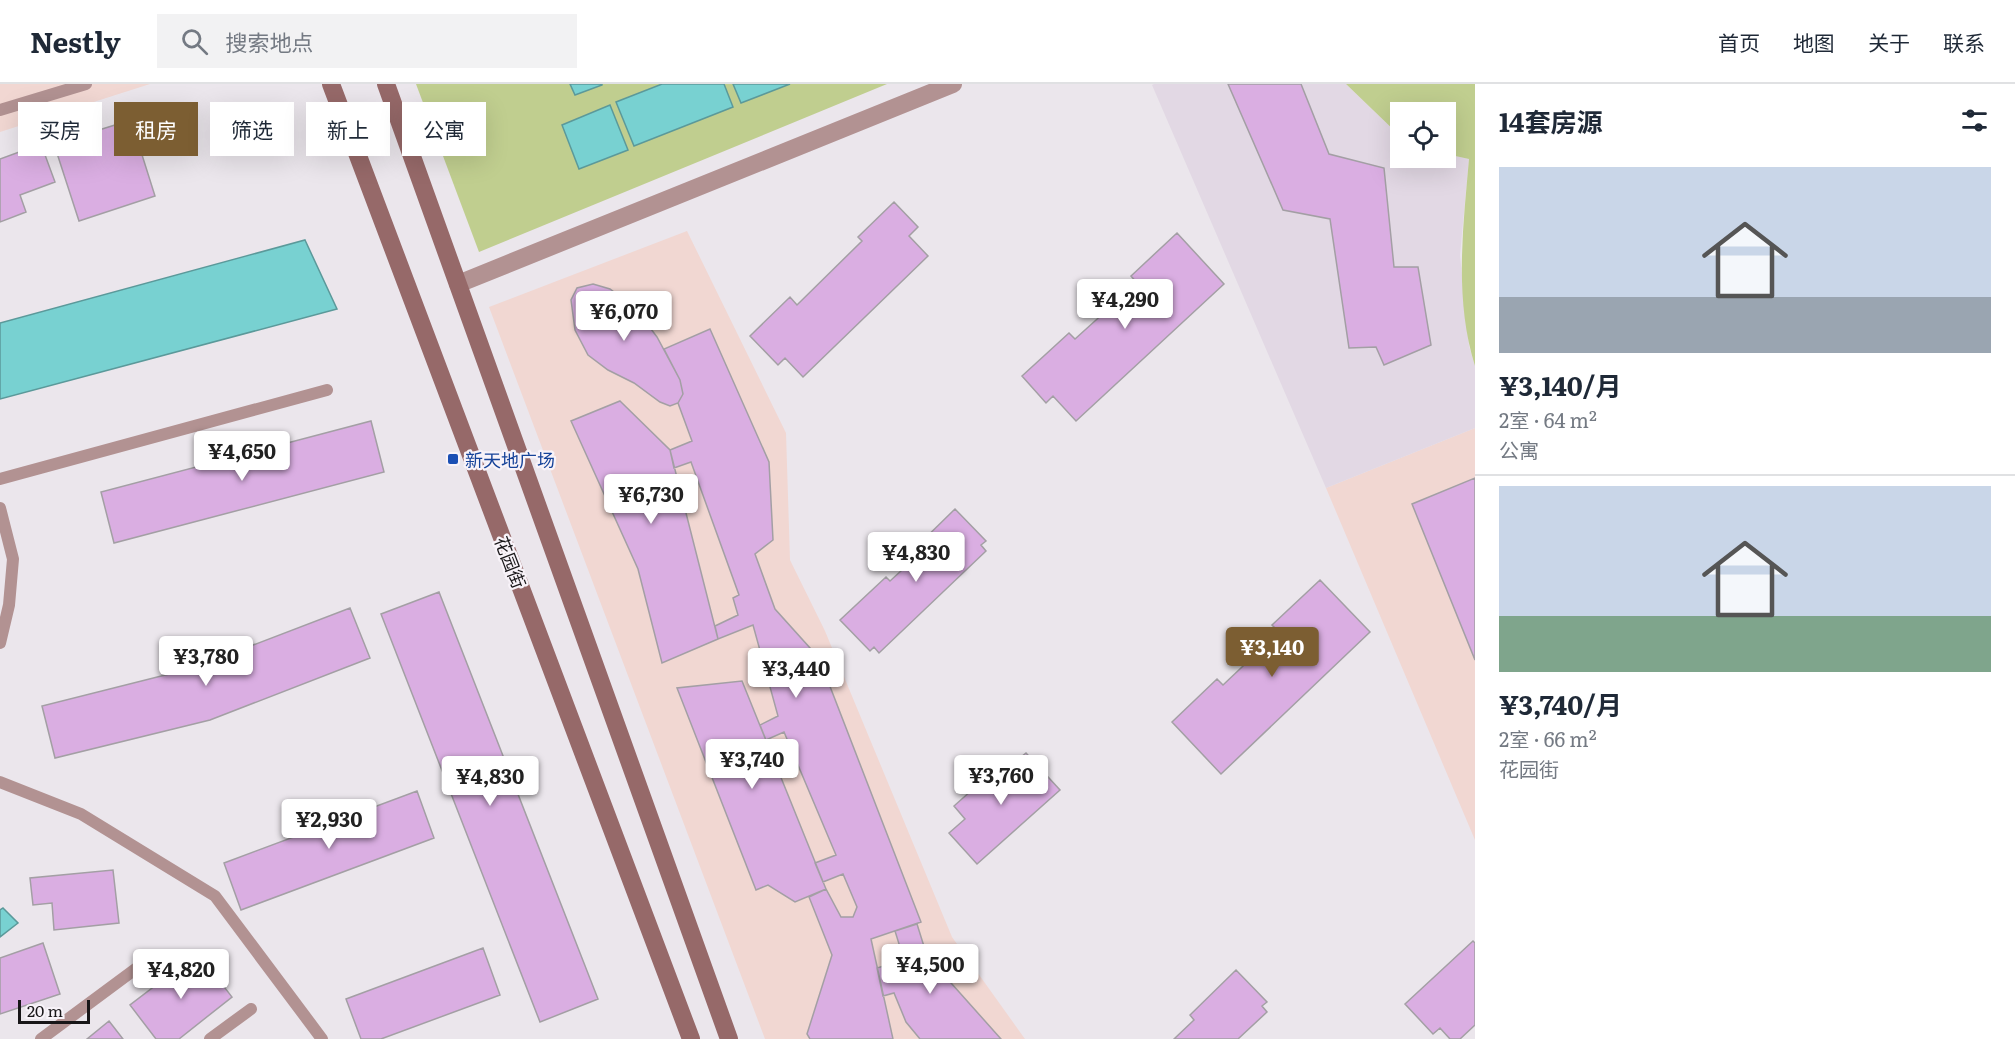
<!DOCTYPE html>
<html lang="zh">
<head>
<meta charset="utf-8">
<style>
  body { margin:0; font-family:Literata,"Noto Sans SC",serif; background:#f2f2f3; color:#1f2937; height:100vh; display:flex; flex-direction:column; font-size:22px; white-space:nowrap }
  * { box-sizing:border-box; margin:0 }
  p { font-size:20px; color:#747a83 }
  .icon { flex:none; width:33px; height:33px; fill:none; stroke:currentColor; stroke-width:2; stroke-linecap:round; stroke-linejoin:round }
  .map { position:relative; flex:1; overflow:hidden }
  .details { display:flex; flex-direction:column; background:#fff; width:540px }
  .details>* { flex:none }
  .banner { position:absolute; left:18px; top:18px; width:570px; height:54px; display:flex; gap:12px }
  .tools { position:absolute; left:1390px; top:18px; display:grid; gap:12px }
  .tools a { display:grid; place-items:center; width:66px; height:66px; border-radius:0px; background:#fff; box-shadow:0 6px 24px #0002; font-size:30px }
  .scale { position:absolute; left:18px; bottom:15px; width:72px; box-sizing:border-box; padding-left:6px; border:3px solid #181618; border-top:0; font-size:16px; line-height:21px; white-space:nowrap; color:#181618; -webkit-text-stroke:4px #f8f3f9; paint-order:stroke }
  .price { position:absolute; translate:-50% -51px; padding:0 14px; border-radius:6px; background:#fff; color:#222; font-size:20px; line-height:39px; filter:drop-shadow(0 2px 3px #0008) }
  .price::after { content:''; position:absolute; left:50%; top:36px; width:18px; height:14px; margin-left:-9px; background:inherit; clip-path:polygon(0 0,100% 0,50% 100%) }
  .price.selected { background:#7c5e32; color:#fff }
  ul { padding:0; list-style:none }
  li { display:grid; align-content:center; gap:12px; height:318px; padding:0 24px }
  li+li { border-top:2px solid #e0e1e3 }
  li span { display:grid; place-items:center; height:186px; border-radius:0px; color:#555 }
  li>.icon { margin-inline-start:auto }
  span .icon { width:108px; height:108px; fill:#fffc; stroke-width:1 }
  li b { font-size:26px }
  h2 { display:flex; justify-content:space-between; align-items:center; height:72px; padding:0 24px; font-size:26px }
  .chip { padding:0 21px; border-radius:0px; background:#fff; box-shadow:0 6px 24px #0002; font-size:21px; line-height:54px }
  .chip.selected { background:#7c5e32; color:#fff }
  header { display:flex; align-items:center; gap:36px; box-sizing:border-box; height:84px; padding:0 30px; background:#fff; border-bottom:2px solid #e0e1e3 }
  header strong { font-size:28px }
  nav { display:flex; gap:33px; margin-inline-start:auto; font-size:21px }
  .search { width:420px; height:54px; background:#f2f2f3; display:flex; align-items:center; gap:15px; box-sizing:border-box; padding:0 21px; border-radius:0px; color:#747a83; font-size:22px }
  main { display:flex; flex:1; min-height:0 }
  .map>svg:first-child { display:block }
  .commercial { fill:#f1d7d2 }
  .built { fill:#e2d8e4 }
  .green { fill:#c0ce8f }
  .water { fill:#78d1d1; stroke:#5b999a; stroke-width:1.5 }
  .building { fill:#daaee2; stroke:#a39fa4; stroke-width:1.5 }
  .lines { fill:none; stroke-linecap:round; stroke-linejoin:round }
  .lane { stroke:#b29292; stroke-width:12 }
  .street { stroke:#b29292; stroke-width:18 }
  .secondary { stroke:#966969; stroke-width:18 }
  .transit-dot { fill:#1a4fb4; stroke:#f8f3f9; stroke-width:2 }
  .labels { text-anchor:middle; dominant-baseline:central; stroke-width:4.5; stroke-linejoin:round; paint-order:stroke }
  .transit-label { font-size:18px; fill:#164399; stroke:#f8f3f9; text-anchor:start }
  .street-label { font-size:18px; fill:#181618; stroke:#f8f3f9 }
</style>
</head>
<body>
<header>
<strong>Nestly</strong>
<div class="search"><svg class="icon" aria-label="search" viewBox="0 0 24 24"><circle cx="10" cy="10" r="6"/><path d="M15 15l6 6"/></svg>搜索地点</div>
<nav><a>首页</a><a>地图</a><a>关于</a><a>联系</a></nav>
</header>
<main>
<div class="map">
<svg width="1475" height="955" viewBox="0 0 1475 955">
  <rect width="100%" height="100%" fill="#ebe6ec"/>
  <!-- commercial -->
  <path class="commercial" d="M0,0H150L0,48Z
    M687,147L786,349L790,476L825,547L952,853L1025,955H765L489,223Z
    M1475,344V756L1326,404Z"/>
  <!-- built -->
  <path class="built" d="M1154,0H1346L1401,53V74H1446V70L1469,75L1460,171L1469,262L1475,282V344L1326,404L1152,1Z"/>
  <!-- green -->
  <path class="green" d="M416,0H887L479,168Z
    M1346,0H1475V282C1454,215 1463,144 1469,75L1446,70V28H1401V53Z"/>
  <!-- water -->
  <path class="water" d="M570,0H602V1L575,11Z
    M662,0H724L733,23L634,62L616,18Z
    M733,0H790L741,19Z
    M610,21L628,66L579,85L562,41Z
    M305,156L337,225L0,315V239Z
    M3,824L18,839L0,853V826Z"/>
  <!-- building -->
  <path class="building" d="M1228,0H1301L1329,70L1384,84L1394,183H1418L1431,261L1384,281L1376,263L1349,264L1330,135L1283,126Z
    M131,36L155,112L79,137L54,60Z
    M41,60L55,98L20,111L26,128L0,138V75Z
    M894,118L918,143L909,152L928,172L803,293L785,274L778,281L750,252L790,213L797,221L862,157L858,153Z
    M1177,149L1224,200L1076,337L1053,312L1046,319L1022,292L1069,249L1075,255L1137,199L1131,192Z
    M593,200L610,205L636,225L657,253L680,296L683,310L678,319L670,322L660,318L634,299L608,286L588,271L575,246L571,216L577,204Z
    M710,245L769,378L773,456L755,470L775,525L819,574L921,838L871,855L893,955H810L807,950L832,871L809,813L826,805L841,833H853L857,823L843,790L823,798L815,779L836,771L784,648L766,656L760,641L778,632L753,541L718,555L715,542L738,531L733,514L739,511L691,378L674,384L670,366L692,357L678,319L683,310L680,296L664,265Z
    M620,317L670,366L718,555L662,579L638,485L571,337Z
    M371,337L384,388L114,459L101,408Z
    M1475,394V576L1412,420Z
    M955,425L986,457L981,461L986,467L879,569L874,563L870,567L840,536L886,493L890,497L914,475L909,470Z
    M1320,496L1370,548L1221,690L1172,638L1217,595L1223,601L1279,548L1272,541Z
    M439,508L598,915L540,938L381,530Z
    M350,524L370,574L210,636L55,674L42,622L193,584Z
    M742,597L826,805L795,818L768,801L756,806L677,604Z
    M1026,669L1060,706L977,780L949,749L965,735L954,722L1009,673L1014,679Z
    M417,707L434,754L241,826L224,779Z
    M113,786L119,839L54,846L52,819L33,821L30,794Z
    M917,840L927,872L1001,955H920L906,938L894,909L883,912L877,884L904,876L895,847Z
    M1473,857L1475,859V941L1460,955H1450L1440,944L1433,950L1405,920Z
    M43,859L60,910L0,930V874Z
    M483,864L500,911L381,955H361L346,915Z
    M198,869L232,913L179,955H156L130,921Z
    M1236,886L1267,918L1262,922L1267,928L1238,955H1174L1194,936L1190,931Z
    M109,937L123,955H87Z"/>
  <g class="lines">
    <!-- lane -->
    <path class="lane" d="M0,26L86,0
      M0,395L327,306
      M0,424L13,475L9,521L0,559
      M0,698L81,730L215,812L322,955
      M41,955L153,872
      M210,955L251,925"/>
    <!-- street -->
    <path class="street" d="M458,200L953,0"/>
    <!-- secondary -->
    <path class="secondary" d="M331,0L691,955
      M386,0L729,955"/>
  </g>
  <!-- markers -->
  <rect class="transit-dot" x="447" y="369" width="12" height="12" rx="3"/>
  <g class="labels">
    <!-- transit labels -->
    <g class="transit-label">
      <text x="465" y="375">新天地广场</text>
    </g>
    <!-- street labels -->
    <g class="street-label">
      <text transform="translate(511 478) rotate(69)">花园街</text>
    </g>
  </g>
</svg>
<div class="tools">
<a><svg class="icon" aria-label="locate" viewBox="0 0 24 24"><circle cx="12" cy="12" r="6"/><path d="M12 2v4M12 18v4M2 12h4M18 12h4"/></svg></a>
</div>
<div class="scale">20 m</div>
<b class="price" style="left:1125px;top:246px">¥4,290</b>
<b class="price" style="left:624px;top:258px">¥6,070</b>
<b class="price" style="left:242px;top:398px">¥4,650</b>
<b class="price" style="left:651px;top:441px">¥6,730</b>
<b class="price" style="left:916px;top:499px">¥4,830</b>
<b class="price selected" style="left:1272px;top:594px">¥3,140</b>
<b class="price" style="left:206px;top:603px">¥3,780</b>
<b class="price" style="left:796px;top:615px">¥3,440</b>
<b class="price" style="left:752px;top:706px">¥3,740</b>
<b class="price" style="left:1001px;top:722px">¥3,760</b>
<b class="price" style="left:490px;top:723px">¥4,830</b>
<b class="price" style="left:329px;top:766px">¥2,930</b>
<b class="price" style="left:930px;top:911px">¥4,500</b>
<b class="price" style="left:181px;top:916px">¥4,820</b>
<div class="banner">
<a class="chip">买房</a>
<a class="chip selected">租房</a>
<a class="chip">筛选</a>
<a class="chip">新上</a>
<a class="chip">公寓</a>
</div>
</div>
<section class="details">
<h2>14套房源<svg class="icon" aria-label="filters" viewBox="0 0 24 24"><path d="M4 7h16M4 17h16"/><circle cx="9" cy="7" r="2"/><circle cx="15" cy="17" r="2"/></svg></h2>
<ul>
<li><span style="background:linear-gradient(#c9d6e8 70%,#9aa5b1 0)"><svg class="icon" aria-label="home" viewBox="0 0 24 24"><path d="M3 11l9-7 9 7M6 9v11h12V9"/></svg></span><div><b>¥3,140/月</b><p>2室 · 64 m²</p><p>公寓</p></div></li>
<li><span style="background:linear-gradient(#c9d6e8 70%,#7fa58c 0)"><svg class="icon" aria-label="home" viewBox="0 0 24 24"><path d="M3 11l9-7 9 7M6 9v11h12V9"/></svg></span><div><b>¥3,740/月</b><p>2室 · 66 m²</p><p>花园街</p></div></li>
</ul>
</section>
</main>
</body>
</html>
